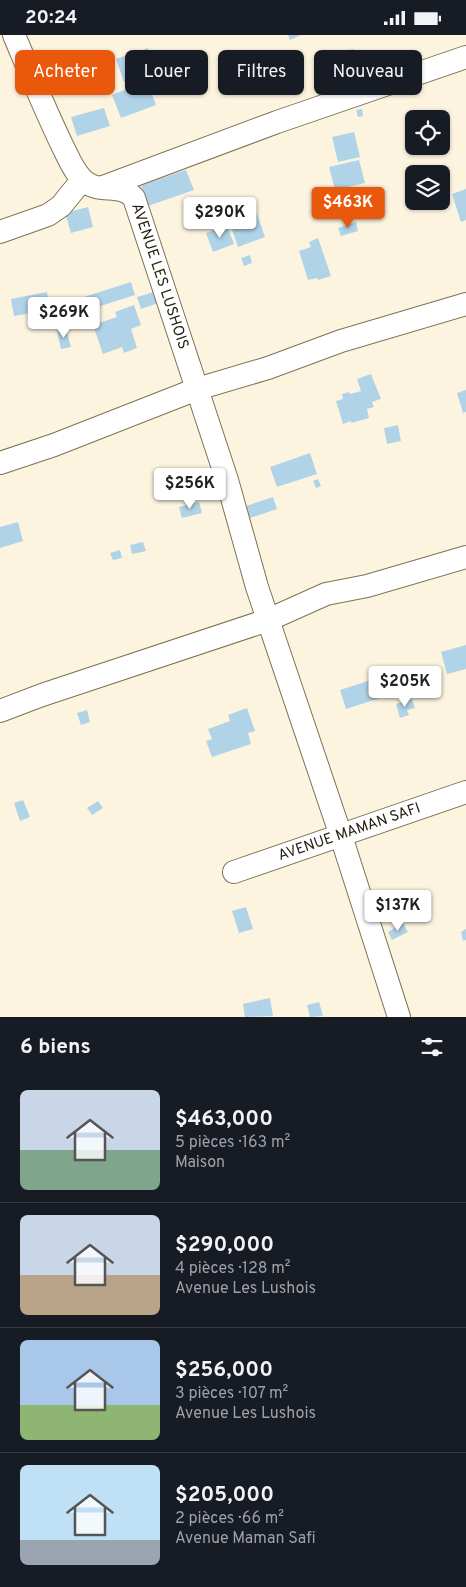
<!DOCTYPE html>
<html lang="fr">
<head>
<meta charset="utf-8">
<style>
  body { margin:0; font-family:Overpass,sans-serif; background:#20242c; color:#f1f3f6; height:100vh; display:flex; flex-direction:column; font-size:19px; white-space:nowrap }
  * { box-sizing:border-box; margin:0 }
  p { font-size:16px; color:#9ea1a6 }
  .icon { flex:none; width:28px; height:28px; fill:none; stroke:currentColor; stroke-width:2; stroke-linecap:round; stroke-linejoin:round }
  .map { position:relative; height:982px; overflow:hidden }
  .panel { display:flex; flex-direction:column; background:#171b24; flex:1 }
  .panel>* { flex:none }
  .banner { position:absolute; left:15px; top:15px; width:436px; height:45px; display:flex; gap:10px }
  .tools { position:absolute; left:405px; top:75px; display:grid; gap:10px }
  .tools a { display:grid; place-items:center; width:45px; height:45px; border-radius:8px; background:#171b24; box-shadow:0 1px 4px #0004; font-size:25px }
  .price { position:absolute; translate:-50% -42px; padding:0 11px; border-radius:5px; background:#fff; color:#222; font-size:16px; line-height:32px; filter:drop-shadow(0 1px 2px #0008) }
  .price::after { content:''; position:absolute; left:50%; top:30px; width:15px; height:11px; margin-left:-8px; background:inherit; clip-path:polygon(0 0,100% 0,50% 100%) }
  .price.current { background:#ea580c; color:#fff }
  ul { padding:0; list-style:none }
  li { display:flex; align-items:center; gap:15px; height:125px; padding:0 20px }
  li+li { border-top:1px solid #363941 }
  li span { display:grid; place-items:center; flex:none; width:140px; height:100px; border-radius:8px; color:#555 }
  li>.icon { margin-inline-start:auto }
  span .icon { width:60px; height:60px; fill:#fffc; stroke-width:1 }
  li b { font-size:21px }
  h2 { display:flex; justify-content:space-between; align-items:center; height:60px; padding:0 20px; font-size:21px }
  .pill { padding:0 18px; border-radius:8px; background:#171b24; box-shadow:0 1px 4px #0004; font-size:18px; line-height:45px }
  .pill.current { background:#ea580c; color:#fff }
  .status { display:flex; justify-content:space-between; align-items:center; height:35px; padding:0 25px; background:#171b24; direction:ltr }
  .status svg { height:14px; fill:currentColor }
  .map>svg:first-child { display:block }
  .building { fill:#b0d3e8 }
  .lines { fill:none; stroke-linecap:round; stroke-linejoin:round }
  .minor-casing { stroke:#7f7253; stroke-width:24 }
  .minor { stroke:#fff; stroke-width:22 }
  .labels { text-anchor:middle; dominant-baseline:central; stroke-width:4.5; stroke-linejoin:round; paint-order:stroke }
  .street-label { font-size:15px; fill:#262114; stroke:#fff }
</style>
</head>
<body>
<div class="status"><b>20:24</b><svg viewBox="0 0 49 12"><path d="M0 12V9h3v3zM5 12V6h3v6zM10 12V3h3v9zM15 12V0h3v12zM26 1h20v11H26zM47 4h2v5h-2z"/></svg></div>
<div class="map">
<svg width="466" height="982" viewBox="0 0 466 982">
  <rect width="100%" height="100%" fill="#fdf4e0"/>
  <!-- building -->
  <path class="building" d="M288,0H301L290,5Z
    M148,13L156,35L124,47L116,24Z
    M354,14L358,29L348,31L344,16Z
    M147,46L156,70L121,83L112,60Z
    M104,73L110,91L77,101L71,82Z
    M362,74L363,81L358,82L356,75Z
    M354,97L360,122L338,127L332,102Z
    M359,125L365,148L335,155L329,132Z
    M186,135L194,155L148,171L141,150Z
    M466,154V185L461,187L452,159Z
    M88,172L93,192L71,198L65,178Z
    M256,176L265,202L238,212L229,186Z
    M356,187L358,196L341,201L338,193Z
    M227,191L234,209L213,217L206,198Z
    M318,203L331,241L318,245L317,243L308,245L299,216L311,212L309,207Z
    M250,220L252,228L244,231L241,223Z
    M131,247L135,260L88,275L84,262Z
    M47,257L50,275L14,281L11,264Z
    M154,257L158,268L141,274L137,262Z
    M134,270L141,290L131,294L137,313L124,318L122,312L103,319L93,290L117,282L115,277Z
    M66,294L71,312L61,314L57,296Z
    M371,339L381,364L372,367L374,372L367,374L369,383L351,388V386L343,389L336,366L343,364L342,359L349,357L350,359L361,356L357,344Z
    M466,355V377L463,378L457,358Z
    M398,390L401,406L387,409L384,393Z
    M310,418L317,439L277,452L270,432Z
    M318,444L321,451L316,453L313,446Z
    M273,462L277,474L250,483L246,471Z
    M199,467L202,478L182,483L179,472Z
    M18,487L23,506L0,513V492Z
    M143,507L146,516L132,519L130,510Z
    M120,515L122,523L113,525L110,518Z
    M466,610V634L447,639L441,617Z
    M374,644L380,663L346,674L340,655Z
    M402,653L403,657L398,659L396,655Z
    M412,664L415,673L407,675L409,680L400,683L396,669Z
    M247,673L255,696L248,698L251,709L212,722L206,706L212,704L208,694L230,686L228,680Z
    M87,675L90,687L81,690L77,678Z
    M23,765L30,782L20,786L14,768Z
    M98,766L103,773L92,780L87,773Z
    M246,872L253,894L239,898L232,876Z
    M403,888L408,897L392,905L388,897Z
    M466,894V905L463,906L461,897Z
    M270,963L273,981L245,982L243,969Z
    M319,967L323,981L310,982L307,970Z"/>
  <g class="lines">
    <!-- minor casing -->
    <g class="minor-casing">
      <g id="minor">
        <path id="s1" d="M14,0C30,38 45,75 63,112C68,122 74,137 83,145C99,160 121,147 134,163L227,445L257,552L341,801L399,982"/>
        <path d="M103,152L277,87L466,22"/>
        <path d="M0,197L48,180L61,171L82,145"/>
        <path d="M0,428L54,410L197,354L268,333L341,306L466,269"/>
        <path d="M0,676L42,660L268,585L326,559L367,551L466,522"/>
        <path id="s2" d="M234,837L466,757"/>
      </g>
    </g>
    <!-- minor -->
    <use href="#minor" class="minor"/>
  </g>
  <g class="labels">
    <!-- street labels -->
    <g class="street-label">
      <text stroke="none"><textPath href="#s1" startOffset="299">AVENUE LES LUSHOIS</textPath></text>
      <text stroke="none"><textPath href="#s2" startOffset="122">AVENUE MAMAN SAFI</textPath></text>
    </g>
  </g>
</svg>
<div class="tools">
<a><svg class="icon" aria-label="locate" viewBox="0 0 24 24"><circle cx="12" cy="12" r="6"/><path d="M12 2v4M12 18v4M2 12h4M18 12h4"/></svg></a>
<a><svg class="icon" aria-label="layers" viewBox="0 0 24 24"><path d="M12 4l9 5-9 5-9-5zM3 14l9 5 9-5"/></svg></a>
</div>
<b class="price current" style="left:348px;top:194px">$463K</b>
<b class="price" style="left:220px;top:204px">$290K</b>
<b class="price" style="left:64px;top:304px">$269K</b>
<b class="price" style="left:190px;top:475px">$256K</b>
<b class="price" style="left:405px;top:673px">$205K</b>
<b class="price" style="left:398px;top:897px">$137K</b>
<div class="banner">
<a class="pill current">Acheter</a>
<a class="pill">Louer</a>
<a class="pill">Filtres</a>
<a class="pill">Nouveau</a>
</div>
</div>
<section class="panel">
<h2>6 biens<svg class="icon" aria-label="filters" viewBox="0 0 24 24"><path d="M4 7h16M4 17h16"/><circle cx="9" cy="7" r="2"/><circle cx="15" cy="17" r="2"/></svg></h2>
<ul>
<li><span style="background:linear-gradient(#c9d6e8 60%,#7fa58c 0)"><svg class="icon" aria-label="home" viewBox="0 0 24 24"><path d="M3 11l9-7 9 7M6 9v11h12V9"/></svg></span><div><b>$463,000</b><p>5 pièces · 163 m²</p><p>Maison</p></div></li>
<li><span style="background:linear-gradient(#c9d6e8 60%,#b9a48a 0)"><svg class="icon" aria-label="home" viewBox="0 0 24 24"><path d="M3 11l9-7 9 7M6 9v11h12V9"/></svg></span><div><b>$290,000</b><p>4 pièces · 128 m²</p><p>Avenue Les Lushois</p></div></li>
<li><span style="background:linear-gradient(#a9c7e8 65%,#8fb573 0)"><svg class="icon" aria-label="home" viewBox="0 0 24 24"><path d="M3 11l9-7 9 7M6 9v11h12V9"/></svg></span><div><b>$256,000</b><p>3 pièces · 107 m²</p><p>Avenue Les Lushois</p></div></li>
<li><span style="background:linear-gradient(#bfe0f5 75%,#9aa5b1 0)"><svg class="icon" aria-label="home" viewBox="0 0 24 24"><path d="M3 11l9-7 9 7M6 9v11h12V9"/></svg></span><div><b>$205,000</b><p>2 pièces · 66 m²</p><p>Avenue Maman Safi</p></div></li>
</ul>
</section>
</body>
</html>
